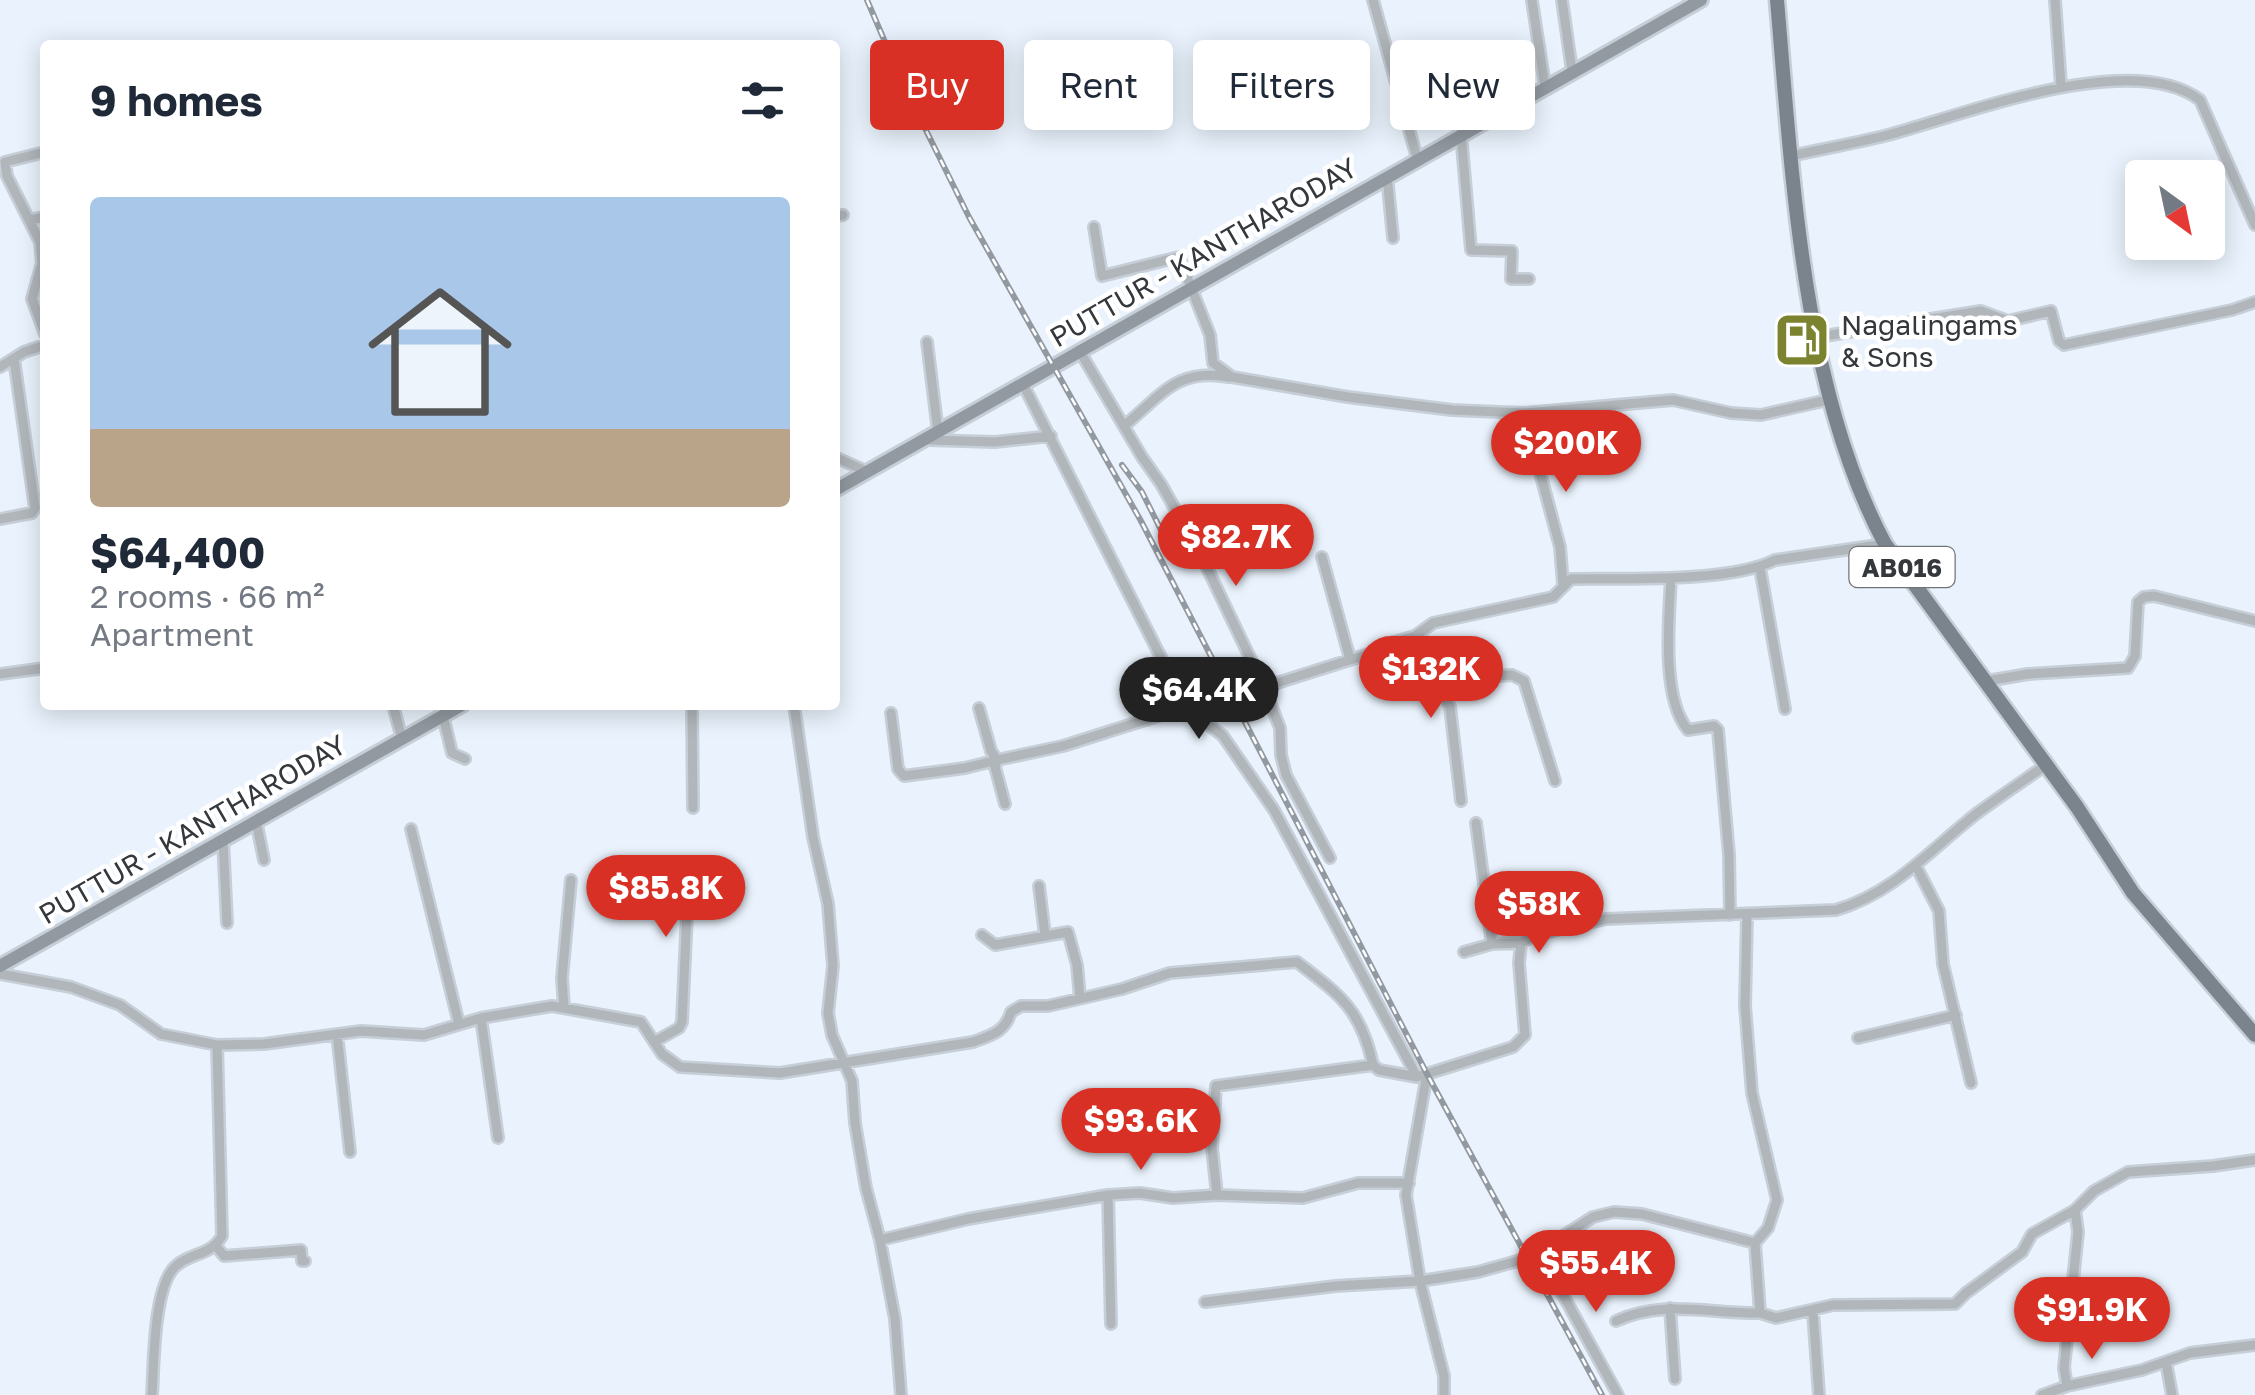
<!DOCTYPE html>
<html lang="en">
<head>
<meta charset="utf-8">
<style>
  body { margin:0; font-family:"Golos Text",sans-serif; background:#f6f6f7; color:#1f2937; height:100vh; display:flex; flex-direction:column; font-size:38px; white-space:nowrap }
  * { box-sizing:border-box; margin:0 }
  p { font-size:32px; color:#747a83 }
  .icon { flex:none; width:55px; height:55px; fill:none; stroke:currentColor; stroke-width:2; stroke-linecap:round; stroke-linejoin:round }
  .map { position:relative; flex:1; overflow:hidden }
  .sheet { position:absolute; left:40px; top:40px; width:800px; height:670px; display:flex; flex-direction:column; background:#fff; border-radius:10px; box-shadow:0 5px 25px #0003 }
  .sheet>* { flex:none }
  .top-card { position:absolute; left:870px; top:40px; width:950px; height:90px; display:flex; gap:20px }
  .needle { width:65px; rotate:147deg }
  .fabs { position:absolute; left:2125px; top:160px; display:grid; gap:20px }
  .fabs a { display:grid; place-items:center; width:100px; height:100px; border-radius:10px; background:#fff; box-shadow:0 5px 25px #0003; font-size:50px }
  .price { position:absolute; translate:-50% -85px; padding:0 22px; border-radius:35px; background:#d93025; color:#fff; font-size:32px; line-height:65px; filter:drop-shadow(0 2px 5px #0008) }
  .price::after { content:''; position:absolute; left:50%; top:60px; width:30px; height:22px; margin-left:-15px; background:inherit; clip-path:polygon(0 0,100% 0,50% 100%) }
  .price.active { background:#222; color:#fff }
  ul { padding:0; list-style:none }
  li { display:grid; align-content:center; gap:20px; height:530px; padding:0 50px }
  li span { display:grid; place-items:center; height:310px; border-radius:10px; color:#555 }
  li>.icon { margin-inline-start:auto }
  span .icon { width:180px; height:180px; fill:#fffc; stroke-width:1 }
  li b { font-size:42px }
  h2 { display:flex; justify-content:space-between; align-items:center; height:120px; padding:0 50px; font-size:42px }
  .pill { padding:0 35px; border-radius:10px; background:#fff; box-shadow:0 5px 25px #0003; font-size:35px; line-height:90px }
  .pill.active { background:#d93025; color:#fff }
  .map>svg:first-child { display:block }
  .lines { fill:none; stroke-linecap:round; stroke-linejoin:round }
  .minor-casing { stroke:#c6ced7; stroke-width:14 }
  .secondary-casing { stroke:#c6ced7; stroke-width:18 }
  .primary-casing { stroke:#c6ced7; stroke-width:19 }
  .minor { stroke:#b1b6bb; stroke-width:9 }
  .secondary { stroke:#9299a0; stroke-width:12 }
  .primary { stroke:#7b848d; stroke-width:14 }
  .rail-casing { stroke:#9299a1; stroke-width:6 }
  .rail { stroke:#fff; stroke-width:2.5; stroke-dasharray:8; stroke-linecap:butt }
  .labels { text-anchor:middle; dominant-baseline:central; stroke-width:9; stroke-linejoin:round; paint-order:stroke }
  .shield { fill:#fff; stroke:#717477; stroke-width:2.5 }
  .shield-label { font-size:25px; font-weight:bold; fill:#34383d }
  .street-label { font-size:28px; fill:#34383d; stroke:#fff }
  .poi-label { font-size:28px; fill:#34383d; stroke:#fff; text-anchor:start }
</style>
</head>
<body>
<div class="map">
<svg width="2255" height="1395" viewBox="0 0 2255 1395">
  <rect width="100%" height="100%" fill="#eaf3fd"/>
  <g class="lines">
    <!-- minor casing -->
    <g class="minor-casing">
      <path id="minor" d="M1373,0L1417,158
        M1562,0L1572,71
        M2055,0L2061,86
        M1532,1L1545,86
        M1495,75L1504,109
        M1461,133L1471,250L1512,251L1511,279H1529
        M45,152L5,162L7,176L40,242L42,263L32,299L45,334
        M1790,156C1823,149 1856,143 1888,135C1963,115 2132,48 2200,100L2255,225
        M1387,176L1393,238
        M835,216L843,215
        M29,220L45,217
        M1094,227L1102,276L1179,257L1210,335L1213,363L1232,377L1348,397L1452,410L1524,413L1673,400L1731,413L1761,415L1832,399
        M1818,337L1981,311L2008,321L2051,311L2059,341L2064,345L2232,310L2255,302
        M927,342L938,432
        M1079,350L1142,457L1161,484L1200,553L1264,687L1280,728L1281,755L1286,775L1330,858
        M0,367L24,352L45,345
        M1023,384L1186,707L1223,736L1274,810L1417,1077
        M1599,408L1610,452
        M1524,413L1560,547L1563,584
        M1124,426C1162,395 1176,368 1229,377
        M929,440L995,442L1051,436
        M835,457L868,472
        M0,519L32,513L35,508L14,359
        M1322,557L1350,659
        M1760,568L1785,709
        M1671,578C1669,618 1661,698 1688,730L1714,726L1718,730L1729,855L1730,915
        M1415,636L1450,707L1461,801
        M0,674L45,668
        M1437,680L1512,675L1524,681L1555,781
        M1987,681L2028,674L2128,668L2135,656L2138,602L2144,597L2154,596L2255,621
        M1264,687L1375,652L1387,644L1415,636L1433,623L1553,597L1571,579C1624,578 1730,583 1775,560L1885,544
        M393,705L402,739
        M692,705L693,808
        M794,705L813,837L828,904L833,966L828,1013L832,1035L852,1081L855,1123L866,1188L880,1240L895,1319L901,1395
        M979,708L991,751L997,760L1063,746L1186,707
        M891,713L898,769L904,776L965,768L997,760L995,767L1005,804
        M443,716L452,753L465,759
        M256,821L264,860
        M1476,823L1492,944
        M411,829L459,1024
        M223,840L227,923
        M1916,866L1939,911L1943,964L1971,1083
        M1039,886L1045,935
        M1747,915L1745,1006L1752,1093L1777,1200L1768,1228L1755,1243L1760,1313L1776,1318L1833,1305L1955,1304L1966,1293L2022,1252L2032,1234L2075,1210L2094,1191L2128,1172L2213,1166L2255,1160
        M982,935L995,945L1068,932L1077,965L1080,998
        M1464,952L1492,944L1521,943
        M0,974L71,987L120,1005L161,1034L217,1045L264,1044L361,1031L424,1035L481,1018L552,1006L641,1022L662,1054L680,1067L780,1073L973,1042C992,1035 1005,1032 1011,1012L1021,1006H1048L1122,989L1170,973L1297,962C1340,995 1361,1009 1373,1065
        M564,1008L562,978L571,880
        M481,1018L498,1138
        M337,1034L350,1152
        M1858,1038L1956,1015
        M654,1042L679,1028L682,1022L688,891L693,881H699
        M1427,1074L1406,1195L1420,1281L1444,1376V1395
        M1108,1195L1111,1324
        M1217,1195L1212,1148L1216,1086L1373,1065L1379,1070L1417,1077L1513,1047L1525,1035L1519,963L1521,943L1535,935L1606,919L1836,910C1894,893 1930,850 1976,814C1999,797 2023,781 2046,765
        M2075,1210L2078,1232L2064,1368L2067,1386L2142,1370L2190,1353L2255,1345
        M880,1240L968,1219L1108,1195L1140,1193L1173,1198L1217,1195L1303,1198L1358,1183H1409
        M216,1246L224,1256L301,1250L302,1261H305
        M1540,1253L1618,1395
        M1205,1302L1336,1286L1420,1281L1478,1272L1528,1258L1593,1217L1614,1212L1642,1214L1755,1243
        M1670,1308L1675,1379
        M1813,1312L1819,1395
        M1616,1321C1664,1299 1710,1314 1760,1313
        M2166,1362L2172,1395
        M152,1395C154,1366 153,1283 177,1265C193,1252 210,1256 222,1236L217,1045
        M2042,1395L2067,1386"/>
    </g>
    <!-- secondary casing -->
    <g class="secondary-casing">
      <path id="secondary" d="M835,490L1701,0
        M0,966L462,705"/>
    </g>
    <!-- primary casing -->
    <g class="primary-casing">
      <path id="primary" d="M1777,0C1792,173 1802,389 1885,544L2077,807L2133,893L2255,1035"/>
    </g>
    <!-- minor -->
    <use href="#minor" class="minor"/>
    <!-- secondary -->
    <use href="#secondary" class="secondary"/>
    <!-- primary -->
    <use href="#primary" class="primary"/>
    <!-- rail casing -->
    <g class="rail-casing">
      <path id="rail" d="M867,0L904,86L969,217L1141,521L1427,1074L1602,1395
        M1122,465L1142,492L1163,534"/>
    </g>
    <!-- rail -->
    <use href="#rail" class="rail"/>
  </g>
  <!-- icons -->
  <defs>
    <g id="fuel-square" transform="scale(2.875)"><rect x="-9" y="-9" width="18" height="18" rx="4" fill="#7b832e" stroke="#fff"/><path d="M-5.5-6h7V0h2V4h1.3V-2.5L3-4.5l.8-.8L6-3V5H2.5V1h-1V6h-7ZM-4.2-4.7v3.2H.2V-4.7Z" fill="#fff"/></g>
  </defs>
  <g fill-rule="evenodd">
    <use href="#fuel-square" x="1802" y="340"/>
  </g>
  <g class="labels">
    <!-- shield labels -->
    <rect class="shield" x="1849.5" y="547" width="105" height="40" rx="8"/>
    <g class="shield-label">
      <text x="1902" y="567">AB016</text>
    </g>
    <!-- street labels -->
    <g class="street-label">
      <text transform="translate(1203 252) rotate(-30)">PUTTUR - KANTHARODAY</text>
      <text transform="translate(192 829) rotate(-30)">PUTTUR - KANTHARODAY</text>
    </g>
    <!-- poi labels -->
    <g class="poi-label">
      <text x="1841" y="324">Nagalingams<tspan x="1841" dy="32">&amp; Sons</tspan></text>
    </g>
  </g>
</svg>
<div class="fabs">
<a><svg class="needle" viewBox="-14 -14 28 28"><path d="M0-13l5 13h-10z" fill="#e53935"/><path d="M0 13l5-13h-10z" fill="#747a83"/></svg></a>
</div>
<b class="price" style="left:1566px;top:495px">$200K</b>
<b class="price" style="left:1236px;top:589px">$82.7K</b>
<b class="price" style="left:1431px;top:721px">$132K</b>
<b class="price active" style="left:1199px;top:742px">$64.4K</b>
<b class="price" style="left:666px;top:940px">$85.8K</b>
<b class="price" style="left:1539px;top:956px">$58K</b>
<b class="price" style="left:1141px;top:1173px">$93.6K</b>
<b class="price" style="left:1596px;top:1315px">$55.4K</b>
<b class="price" style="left:2092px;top:1362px">$91.9K</b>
<div class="top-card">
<a class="pill active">Buy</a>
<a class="pill">Rent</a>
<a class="pill">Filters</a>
<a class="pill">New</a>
</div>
<section class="sheet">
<h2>9 homes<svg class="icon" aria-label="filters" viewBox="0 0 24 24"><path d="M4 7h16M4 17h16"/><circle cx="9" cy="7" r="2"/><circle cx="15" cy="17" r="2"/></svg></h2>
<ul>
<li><span style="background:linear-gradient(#a9c7e8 75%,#b9a48a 0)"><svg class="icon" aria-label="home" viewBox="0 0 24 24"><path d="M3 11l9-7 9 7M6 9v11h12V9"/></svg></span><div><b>$64,400</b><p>2 rooms · 66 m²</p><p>Apartment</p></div></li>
</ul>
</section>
</div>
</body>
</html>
